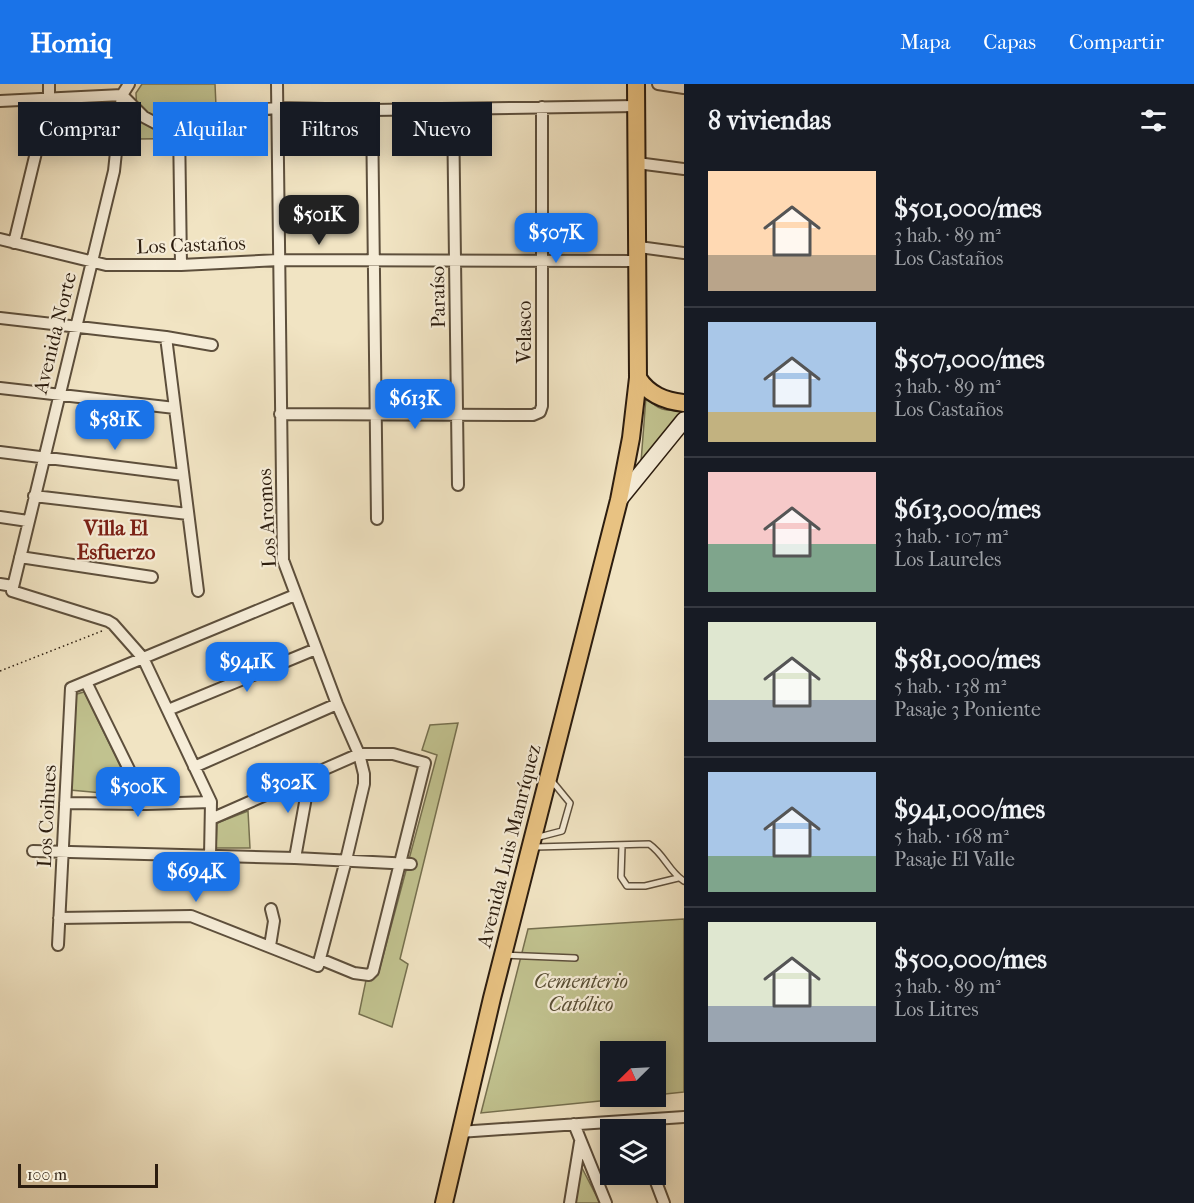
<!DOCTYPE html>
<html lang="es">
<head>
<meta charset="utf-8">
<style>
  body { margin:0; font-family:"IM FELL French Canon",serif; background:#20242c; color:#f1f3f6; height:100vh; display:flex; flex-direction:column; font-size:22px; white-space:nowrap }
  * { box-sizing:border-box; margin:0 }
  p { font-size:20px; color:#9ea1a6 }
  .icon { flex:none; width:33px; height:33px; fill:none; stroke:currentColor; stroke-width:2; stroke-linecap:round; stroke-linejoin:round }
  .map { position:relative; flex:1; overflow:hidden }
  .sheet { display:flex; flex-direction:column; background:#171b24; width:510px }
  .sheet>* { flex:none }
  .guide { position:absolute; left:18px; top:18px; width:570px; height:54px; display:flex; gap:12px }
  .needle { width:39px; rotate:246deg }
  .buttons { position:absolute; left:600px; top:957px; display:grid; gap:12px }
  .buttons a { display:grid; place-items:center; width:66px; height:66px; border-radius:0px; background:#171b24; box-shadow:0 3px 15px #0003; font-size:30px }
  .scale { position:absolute; left:18px; bottom:15px; width:140px; box-sizing:border-box; padding-left:6px; border:3px solid #2c1d0f; border-top:0; font-size:16px; line-height:21px; white-space:nowrap; color:#2c1d0f; -webkit-text-stroke:4px #f6edd8; paint-order:stroke }
  .price { position:absolute; translate:-50% -51px; padding:0 14px; border-radius:12px; background:#1a73e8; color:#fff; font-size:20px; line-height:39px; filter:drop-shadow(0 2px 3px #0008) }
  .price::after { content:''; position:absolute; left:50%; top:36px; width:18px; height:14px; margin-left:-9px; background:inherit; clip-path:polygon(0 0,100% 0,50% 100%) }
  .price.active { background:#222; color:#fff }
  ul { padding:0; list-style:none }
  li { display:flex; align-items:center; gap:18px; height:150px; padding:0 24px }
  li+li { border-top:2px solid #363941 }
  li span { display:grid; place-items:center; flex:none; width:168px; height:120px; border-radius:0px; color:#555 }
  li>.icon { margin-inline-start:auto }
  span .icon { width:72px; height:72px; fill:#fffc; stroke-width:1 }
  li b { font-size:26px }
  h2 { display:flex; justify-content:space-between; align-items:center; height:72px; padding:0 24px; font-size:26px }
  .pill { padding:0 21px; border-radius:0px; background:#171b24; box-shadow:0 3px 15px #0003; font-size:21px; line-height:54px }
  .pill.active { background:#1a73e8; color:#fff }
  header { display:flex; align-items:center; gap:36px; box-sizing:border-box; height:84px; padding:0 30px; background:#1a73e8; color:#fff }
  header strong { font-size:28px }
  nav { display:flex; gap:33px; margin-inline-start:auto; font-size:21px }
  main { display:flex; flex:1; min-height:0 }
  .map>svg:first-child { display:block }
  .green { fill:#c1c28f; stroke:#76704f; stroke-width:1.5 }
  .lines { fill:none; stroke-linecap:round; stroke-linejoin:round }
  .lane-casing { stroke:#5d4f3c; stroke-width:8 }
  .street-casing { stroke:#5d4f3c; stroke-width:14 }
  .secondary-casing { stroke:#2c1d0f; stroke-width:18 }
  .primary-casing { stroke:#2c1d0f; stroke-width:20 }
  .path { stroke:#2c1d0f; stroke-width:1.5; stroke-dasharray:1.5 3; stroke-linecap:butt }
  .lane { stroke:#f6edd8; stroke-width:5 }
  .street { stroke:#f6edd8; stroke-width:10 }
  .secondary { stroke:#f6edd8; stroke-width:15 }
  .primary { stroke:#e8c282; stroke-width:16 }
  .labels { text-anchor:middle; dominant-baseline:central; stroke-width:4.5; stroke-linejoin:round; paint-order:stroke }
  .street-label { font-size:20px; fill:#2c1d0f; stroke:#f6edd8 }
  .park-label { font-size:20px; font-style:italic; fill:#594f35; stroke:#f6edd8 }
  .neighbourhood-label { font-size:21px; font-weight:bold; fill:#7a1f14; stroke:#f6edd8 }
</style>
</head>
<body>
<header>
<strong>Homiq</strong>
<nav><a>Mapa</a><a>Capas</a><a>Compartir</a></nav>
</header>
<main>
<div class="map">
<svg width="684" height="1119" viewBox="0 0 684 1119">
  <rect width="100%" height="100%" fill="#f1e4c3"/>
  <filter id="stains"><feTurbulence type="fractalNoise" baseFrequency=".00333" numOctaves="4"/><feColorMatrix values="0 0 0 0 .2 0 0 0 0 .09 0 0 0 0 .02 0 0 0 .5 -.17"/></filter>
  <radialGradient id="worn" r=".72"><stop offset=".6" stop-color="#630" stop-opacity="0"/><stop offset="1" stop-color="#630" stop-opacity=".3"/></radialGradient>
  <!-- green -->
  <path class="green" d="M142,0H215L216,22L262,19L263,35L217,36L215,54L138,55L136,9Z
    M646,313C659,327 664,327 683,326L641,378Z
    M84,608L135,712L70,706L73,617L77,610Z
    M458,639L400,875L408,880L392,943L359,930L366,896L378,891L437,671L422,666L430,641Z
    M248,727L250,764H216L217,739Z
    M684,835V1008L656,1011V968H610V1012L640,1013L481,1029L528,845Z
    M580,1080L600,1119H573Z"/>
  <g class="lines">
    <!-- lane casing -->
    <g class="lane-casing">
      <path id="lane" d="M535,754L562,747L570,719L552,697
        M622,762L621,793L627,802H645L678,794
        M535,763L649,760C665,771 669,788 684,797
        M504,871L575,874"/>
    </g>
    <!-- street casing -->
    <g class="street-casing">
      <path id="street" d="M129,0L122,11L114,87L12,507L108,537L113,540L143,574L211,718L210,772
        M658,0L684,4
        M0,17L122,11L144,33L161,42L169,43L204,37L224,28L278,24L372,26L636,22
        M453,25L458,401
        M372,26L377,435
        M179,42L181,181
        M637,79L684,85
        M0,155L106,181H181L279,176L639,177
        M14,159L49,15V0
        M639,163L684,169
        M0,234L166,253L212,261
        M166,253L198,507
        M0,304L175,324
        M280,330L533,331L540,328L542,322V23
        M0,368L183,391
        M34,412L188,430
        M0,433L28,437
        M20,473L152,493
        M0,500L13,502
        M86,598L146,720
        M168,626L316,565
        M194,683L337,620
        M65,719L146,720L211,718
        M211,735L359,670H393L425,679L373,887L369,891L354,889L320,875
        M33,767L295,774L411,780
        M295,774L310,691
        M59,834L191,832L318,882L346,776L364,700V690L359,670L337,620L283,476L277,0
        M58,861L71,604L295,511
        M270,862L274,837L271,825
        M574,1040L606,1119
        M459,1048L684,1033
        M653,1090L664,1119
        M570,1119L580,1058"/>
    </g>
    <!-- secondary casing -->
    <g class="secondary-casing">
      <path id="secondary" d="M619,416L684,336"/>
    </g>
    <!-- primary casing -->
    <g class="primary-casing">
      <path id="primary" d="M638,294C649,311 665,317 684,319
        M444,1119L492,914L619,416L631,354L638,294L636,0"/>
    </g>
    <!-- path -->
    <path class="path" d="M0,587L102,547"/>
    <!-- lane -->
    <use href="#lane" class="lane"/>
    <!-- street -->
    <use href="#street" class="street"/>
    <!-- secondary -->
    <use href="#secondary" class="secondary"/>
    <!-- primary -->
    <use href="#primary" class="primary"/>
  </g>
  <g class="labels">
    <!-- street labels -->
    <g class="street-label">
      <text transform="translate(191 161) rotate(-2)">Los Castaños</text>
      <text transform="translate(438 213) rotate(-91)">Paraíso</text>
      <text transform="translate(524 248) rotate(-90)">Velasco</text>
      <text transform="translate(55 249) rotate(-76)">Avenida Norte</text>
      <text transform="translate(267 434) rotate(-93)">Los Aromos</text>
      <text transform="translate(47 732) rotate(-87)">Los Coihues</text>
      <text transform="translate(509 762) rotate(-76)">Avenida Luis Manríquez</text>
    </g>
    <!-- park labels -->
    <g class="park-label">
      <text x="581" y="897">Cementerio<tspan x="581" dy="23">Católico</tspan></text>
    </g>
    <!-- neighbourhood labels -->
    <g class="neighbourhood-label">
      <text x="116" y="444">Villa El<tspan x="116" dy="24">Esfuerzo</tspan></text>
    </g>
  </g>
  <rect width="100%" height="100%" filter="url(#stains)"/>
  <rect width="100%" height="100%" fill="url(#worn)"/>
</svg>
<div class="buttons">
<a><svg class="needle" viewBox="-14 -14 28 28"><path d="M0-13l5 13h-10z" fill="#e53935"/><path d="M0 13l5-13h-10z" fill="#9ea1a6"/></svg></a>
<a><svg class="icon" aria-label="layers" viewBox="0 0 24 24"><path d="M12 4l9 5-9 5-9-5zM3 14l9 5 9-5"/></svg></a>
</div>
<div class="scale">100 m</div>
<b class="price active" style="left:319px;top:162px">$501K</b>
<b class="price" style="left:556px;top:180px">$507K</b>
<b class="price" style="left:415px;top:346px">$613K</b>
<b class="price" style="left:115px;top:367px">$581K</b>
<b class="price" style="left:247px;top:609px">$941K</b>
<b class="price" style="left:288px;top:730px">$302K</b>
<b class="price" style="left:138px;top:734px">$500K</b>
<b class="price" style="left:196px;top:819px">$694K</b>
<div class="guide">
<a class="pill">Comprar</a>
<a class="pill active">Alquilar</a>
<a class="pill">Filtros</a>
<a class="pill">Nuevo</a>
</div>
</div>
<section class="sheet">
<h2>8 viviendas<svg class="icon" aria-label="filters" viewBox="0 0 24 24"><path d="M4 7h16M4 17h16"/><circle cx="9" cy="7" r="2"/><circle cx="15" cy="17" r="2"/></svg></h2>
<ul>
<li><span style="background:linear-gradient(#ffd9b3 70%,#b9a48a 0)"><svg class="icon" aria-label="home" viewBox="0 0 24 24"><path d="M3 11l9-7 9 7M6 9v11h12V9"/></svg></span><div><b>$501,000/mes</b><p>3 hab. · 89 m²</p><p>Los Castaños</p></div></li>
<li><span style="background:linear-gradient(#a9c7e8 75%,#c2b280 0)"><svg class="icon" aria-label="home" viewBox="0 0 24 24"><path d="M3 11l9-7 9 7M6 9v11h12V9"/></svg></span><div><b>$507,000/mes</b><p>3 hab. · 89 m²</p><p>Los Castaños</p></div></li>
<li><span style="background:linear-gradient(#f6c9c9 60%,#7fa58c 0)"><svg class="icon" aria-label="home" viewBox="0 0 24 24"><path d="M3 11l9-7 9 7M6 9v11h12V9"/></svg></span><div><b>$613,000/mes</b><p>3 hab. · 107 m²</p><p>Los Laureles</p></div></li>
<li><span style="background:linear-gradient(#dfe7d0 65%,#9aa5b1 0)"><svg class="icon" aria-label="home" viewBox="0 0 24 24"><path d="M3 11l9-7 9 7M6 9v11h12V9"/></svg></span><div><b>$581,000/mes</b><p>5 hab. · 138 m²</p><p>Pasaje 3 Poniente</p></div></li>
<li><span style="background:linear-gradient(#a9c7e8 70%,#7fa58c 0)"><svg class="icon" aria-label="home" viewBox="0 0 24 24"><path d="M3 11l9-7 9 7M6 9v11h12V9"/></svg></span><div><b>$941,000/mes</b><p>5 hab. · 168 m²</p><p>Pasaje El Valle</p></div></li>
<li><span style="background:linear-gradient(#dfe7d0 70%,#9aa5b1 0)"><svg class="icon" aria-label="home" viewBox="0 0 24 24"><path d="M3 11l9-7 9 7M6 9v11h12V9"/></svg></span><div><b>$500,000/mes</b><p>3 hab. · 89 m²</p><p>Los Litres</p></div></li>
</ul>
</section>
</main>
</body>
</html>
